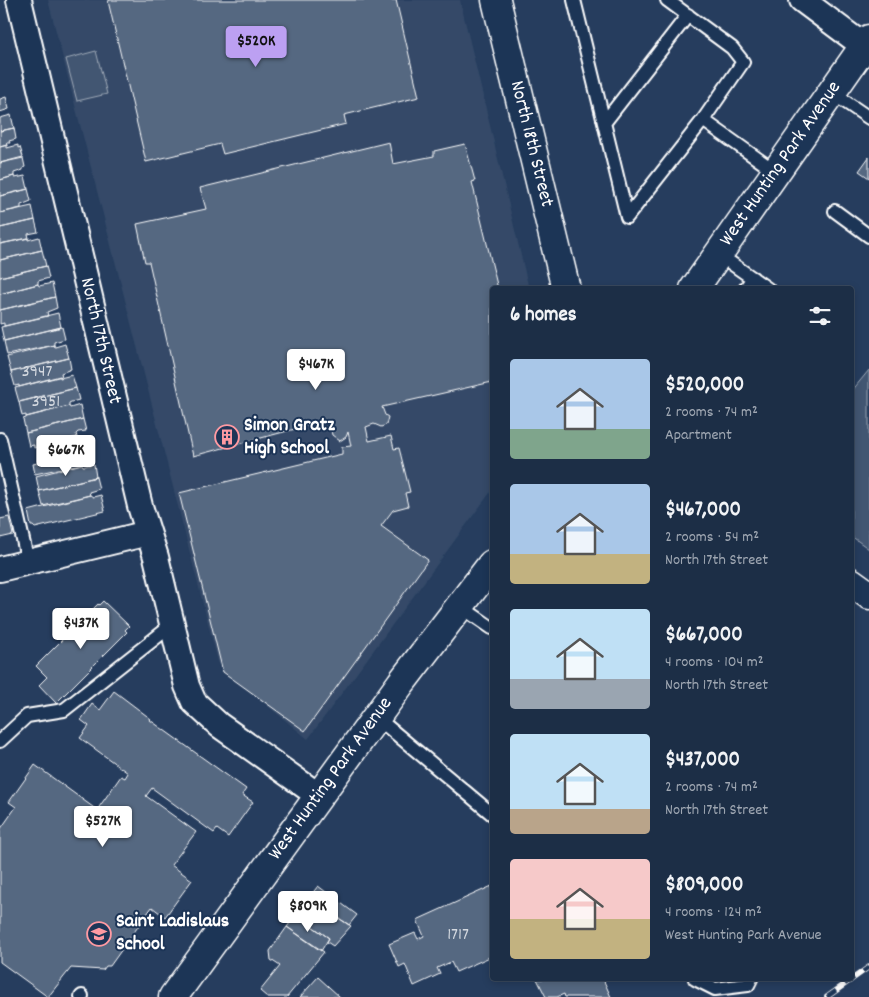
<!DOCTYPE html>
<html lang="en">
<head>
<meta charset="utf-8">
<style>
  body { margin:0; font-family:Dekko,sans-serif; background:#25364d; color:#f1f3f6; height:100vh; display:flex; flex-direction:column; font-size:19px; white-space:nowrap }
  * { box-sizing:border-box; margin:0 }
  p { font-size:16px; color:#a0a8b3 }
  .icon { flex:none; width:28px; height:28px; fill:none; stroke:currentColor; stroke-width:2; stroke-linecap:round; stroke-linejoin:round }
  .map { position:relative; flex:1; overflow:hidden }
  .side { position:absolute; left:490px; top:286px; width:364px; height:695px; display:flex; flex-direction:column; background:#1c2e46; border-radius:5px; box-shadow:0 2px 8px #0003,0 0 0 1px #3a4a5f }
  .side>* { flex:none }
  .price { position:absolute; translate:-50% -42px; padding:0 11px; border-radius:5px; background:#fff; color:#222; font-size:16px; line-height:32px; filter:drop-shadow(0 1px 2px #0008) }
  .price::after { content:''; position:absolute; left:50%; top:30px; width:15px; height:11px; margin-left:-8px; background:inherit; clip-path:polygon(0 0,100% 0,50% 100%) }
  .price.current { background:#bca0f2; color:#111 }
  ul { padding:0; list-style:none }
  li { display:flex; align-items:center; gap:15px; height:125px; padding:0 20px }
  li span { display:grid; place-items:center; flex:none; width:140px; height:100px; border-radius:5px; color:#555 }
  li>.icon { margin-inline-start:auto }
  span .icon { width:60px; height:60px; fill:#fffc; stroke-width:1 }
  li b { font-size:21px }
  h2 { display:flex; justify-content:space-between; align-items:center; height:60px; padding:0 20px; font-size:21px }
  .map>svg:first-child { display:block }
  .built { fill:#344a68 }
  .green { fill:#425672; stroke:#a0aab8 }
  .building { fill:#556781; stroke:#fff }
  .lines { fill:none; stroke-linecap:round; stroke-linejoin:round }
  .lane-casing { stroke:#fff; stroke-width:16 }
  .street-casing { stroke:#fff; stroke-width:28 }
  .secondary-casing { stroke:#fff; stroke-width:31 }
  .primary-casing { stroke:#fff; stroke-width:31 }
  .lane { stroke:#1d3557; stroke-width:12 }
  .street { stroke:#1d3557; stroke-width:24 }
  .secondary { stroke:#1d3557; stroke-width:28 }
  .primary { stroke:#1d3557; stroke-width:28 }
  .rail-casing { stroke:#fff; stroke-width:5.5 }
  .rail { stroke:#1d3557; stroke-width:4; stroke-dasharray:11; stroke-linecap:butt }
  .labels { text-anchor:middle; dominant-baseline:central; stroke-width:4; stroke-linejoin:round; paint-order:stroke }
  .number-label { font-size:18px; fill:#d4d9e0 }
  .street-label { font-size:20px; fill:#fff; stroke:#1d3557 }
  .poi-label { font-size:20px; font-weight:bold; fill:#fff; stroke:#1d3557; text-anchor:start }
</style>
</head>
<body>
<div class="map">
<svg width="869" height="997" viewBox="0 0 869 997">
  <rect width="100%" height="100%" fill="#263d5e"/>
  <filter id="ink" filterUnits="userSpaceOnUse"><feTurbulence type="fractalNoise" baseFrequency=".02" numOctaves="2"/><feDisplacementMap in="SourceGraphic" scale="10" xChannelSelector="R" yChannelSelector="G"/><feConvolveMatrix kernelMatrix="1 2 1 2 8 2 1 2 1" color-interpolation-filters="sRGB"/></filter>
  <g filter="url(#ink)">
    <!-- built -->
    <path class="built" d="M48,0H460L529,289H492V490L308,739L219,666Z"/>
    <!-- green -->
    <path class="green" d="M96,51L107,94L77,101L66,59Z
      M869,370V549L851,536V392Z"/>
    <!-- building -->
    <path class="building" d="M111,0H396L419,97L344,115L346,124L223,154L220,144L146,162L108,1Z
      M6,97L9,109L0,112V99Z
      M11,115L14,128L0,131V118Z
      M14,128L16,139L9,141L10,143H6L7,145L0,147V131Z
      M389,142L393,164L434,156V151L465,144L475,181L472,182L498,289H492V382L382,407L385,415L388,417L386,425L381,427L374,424L366,427L369,441L391,436L394,449L399,448L410,492L405,493L408,506L393,510L381,526L428,560L305,731L223,672L179,493L342,454V447L351,446L348,432L346,437L340,441L332,435L329,420L193,456L149,262H145L137,224L206,209L200,188Z
      M7,145V148L18,145V148L20,147L23,157L0,163V147Z
      M869,157V178L859,171Z
      M23,158L25,167L23,168V170L14,173V176L0,180V163Z
      M14,176L15,178L25,176L28,189L0,196V180Z
      M28,189L31,201L21,205V208L0,213V196Z
      M32,206L35,220L0,228V213Z
      M35,220L38,232L28,234L29,238L0,244V228Z
      M39,237L42,250L0,260V244L28,238V240Z
      M42,250L46,266L0,277V260Z
      M46,266L49,278L38,281V284L0,294V277Z
      M52,283L55,297L0,310V294L38,284L39,286Z
      M55,297L57,308L47,312L48,316L4,326V323L0,324V310Z
      M58,313L61,327L4,341L1,327Z
      M62,327L65,339L54,342V345L7,355L4,341Z
      M65,344L69,358L11,372L7,357L54,345L55,347Z
      M69,358L71,369L61,373L62,376L19,387V385L15,386L11,372Z
      M72,375L76,388L19,402L15,388L60,376V378Z
      M76,388L79,400L71,402L69,403V406L26,417V415L22,416L19,402Z
      M80,405L83,419L26,433L23,419L26,418V417L69,406L70,408Z
      M83,419L86,431L78,432L76,434L77,437L34,448V445L29,446L26,433Z
      M89,446L92,459L81,462V464L35,474L33,464L46,461L45,456Z
      M82,464L83,466H85L94,464L96,477L39,491L36,476Z
      M96,477L99,489L89,492L90,495L43,506L39,491Z
      M90,495L93,497L101,495L105,511L35,528L33,526H31L28,511Z
      M9,517L13,535L0,538V519Z
      M103,601L129,626L125,630L127,632L56,703L39,685L47,677L36,666L98,604L99,605Z
      M114,691L151,719L150,720L246,789L242,795L253,802L228,837L217,829L214,833L152,788L146,796L196,832L171,865L192,880L165,917L152,907L110,966H106L103,970L71,968L48,997L0,962V830L16,807L9,802L35,765L97,810L121,776L125,778L128,773L80,738L89,726L81,720L92,704L100,710Z
      M318,886L357,915L349,925L337,917L335,920L307,900Z
      M492,886V956L456,972L451,962L437,968L440,974L414,986L405,964L399,967L389,944L415,933L418,939L424,936L417,920Z
      M307,900L335,920L337,917L351,926L333,946L327,942L329,938L296,915Z
      M296,915L329,938L321,951L287,927Z
      M287,927L324,952L287,997H267L260,991L280,966L271,960L270,951Z
      M318,977L340,997H300Z
      M537,979H603L611,997H565L564,994L557,997H546Z"/>
    <g class="lines">
      <!-- lane casing -->
      <g class="lane-casing">
        <path id="lane" d="M574,0L627,217L703,120L743,62L732,48L667,0
          M831,92L869,118
          M703,120L776,172
          M604,123L688,15
          M835,211L869,236
          M718,254L768,289
          M745,289L753,278
          M0,439L28,562
          M460,606L492,628
          M376,717L492,814
          M0,741L27,716L64,710L172,625
          M695,979L715,989L748,985L751,979
          M81,997L82,996"/>
      </g>
      <!-- street casing -->
      <g class="street-casing">
        <path id="street" d="M19,0L140,506L156,557L187,686L194,702L219,725L319,796
          M802,0L869,50
          M0,569L148,533"/>
      </g>
      <!-- secondary casing -->
      <g class="secondary-casing">
        <path id="secondary" d="M496,0L566,289
          M851,582L869,595"/>
      </g>
      <!-- primary casing -->
      <g class="primary-casing">
        <path id="primary" d="M694,289L869,39
          M173,997L401,683L492,564"/>
      </g>
      <!-- lane -->
      <use href="#lane" class="lane"/>
      <!-- street -->
      <use href="#street" class="street"/>
      <!-- secondary -->
      <use href="#secondary" class="secondary"/>
      <!-- primary -->
      <use href="#primary" class="primary"/>
      <!-- rail casing -->
      <g class="rail-casing">
        <path id="rail" d="M827,997L869,967"/>
      </g>
      <!-- rail -->
      <use href="#rail" class="rail"/>
    </g>
  </g>
  <!-- icons -->
  <defs>
    <g id="building-ring" transform="scale(1.25)"><circle r="9.5" fill="#1d3557" stroke="#ff9aa2" stroke-width="1.5"/><path d="M-4-6H4V6H1V3H-1V6H-4ZM-2.5-4.3h1.7v1.8h-1.7ZM.8-4.3h1.7v1.8H.8ZM-2.5-1h1.7V.8h-1.7ZM.8-1h1.7V.8H.8Z" fill="#ff9aa2"/></g>
    <g id="school-ring" transform="scale(1.25)"><circle r="9.5" fill="#1d3557" stroke="#ff9aa2" stroke-width="1.5"/><path d="M0-5L7-2L0 1L-7-2ZM-4 1L0 2.5L4 1V4Q0 6-4 4Z" fill="#ff9aa2"/></g>
  </defs>
  <g fill-rule="evenodd">
    <use href="#building-ring" x="227" y="437"/>
    <use href="#school-ring" x="99" y="934"/>
  </g>
  <g class="labels">
    <!-- number labels -->
    <g class="number-label">
      <text x="37" y="372">3947</text>
      <text x="46" y="402">3951</text>
      <text x="458" y="935">1717</text>
    </g>
    <!-- street labels -->
    <g class="street-label">
      <text transform="translate(531 144) rotate(76)">North 18th Street</text>
      <text transform="translate(781 164) rotate(-55)">West Hunting Park Avenue</text>
      <text transform="translate(100 341) rotate(77)">North 17th Street</text>
      <text transform="translate(331 779) rotate(-54)">West Hunting Park Avenue</text>
    </g>
    <!-- poi labels -->
    <g class="poi-label">
      <text x="244" y="426">Simon Gratz<tspan x="244" dy="23">High School</tspan></text>
      <text x="116" y="922">Saint Ladislaus<tspan x="116" dy="23">School</tspan></text>
    </g>
  </g>
</svg>
<b class="price current" style="left:256px;top:68px">$520K</b>
<b class="price" style="left:316px;top:391px">$467K</b>
<b class="price" style="left:66px;top:477px">$667K</b>
<b class="price" style="left:81px;top:650px">$437K</b>
<b class="price" style="left:103px;top:848px">$527K</b>
<b class="price" style="left:308px;top:933px">$809K</b>
<section class="side">
<h2>6 homes<svg class="icon" aria-label="filters" viewBox="0 0 24 24"><path d="M4 7h16M4 17h16"/><circle cx="9" cy="7" r="2"/><circle cx="15" cy="17" r="2"/></svg></h2>
<ul>
<li><span style="background:linear-gradient(#a9c7e8 70%,#7fa58c 0)"><svg class="icon" aria-label="home" viewBox="0 0 24 24"><path d="M3 11l9-7 9 7M6 9v11h12V9"/></svg></span><div><b>$520,000</b><p>2 rooms · 74 m²</p><p>Apartment</p></div></li>
<li><span style="background:linear-gradient(#a9c7e8 70%,#c2b280 0)"><svg class="icon" aria-label="home" viewBox="0 0 24 24"><path d="M3 11l9-7 9 7M6 9v11h12V9"/></svg></span><div><b>$467,000</b><p>2 rooms · 54 m²</p><p>North 17th Street</p></div></li>
<li><span style="background:linear-gradient(#bfe0f5 70%,#9aa5b1 0)"><svg class="icon" aria-label="home" viewBox="0 0 24 24"><path d="M3 11l9-7 9 7M6 9v11h12V9"/></svg></span><div><b>$667,000</b><p>4 rooms · 104 m²</p><p>North 17th Street</p></div></li>
<li><span style="background:linear-gradient(#bfe0f5 75%,#b9a48a 0)"><svg class="icon" aria-label="home" viewBox="0 0 24 24"><path d="M3 11l9-7 9 7M6 9v11h12V9"/></svg></span><div><b>$437,000</b><p>2 rooms · 74 m²</p><p>North 17th Street</p></div></li>
<li><span style="background:linear-gradient(#f6c9c9 60%,#c2b280 0)"><svg class="icon" aria-label="home" viewBox="0 0 24 24"><path d="M3 11l9-7 9 7M6 9v11h12V9"/></svg></span><div><b>$809,000</b><p>4 rooms · 124 m²</p><p>West Hunting Park Avenue</p></div></li>
</ul>
</section>
</div>
</body>
</html>
